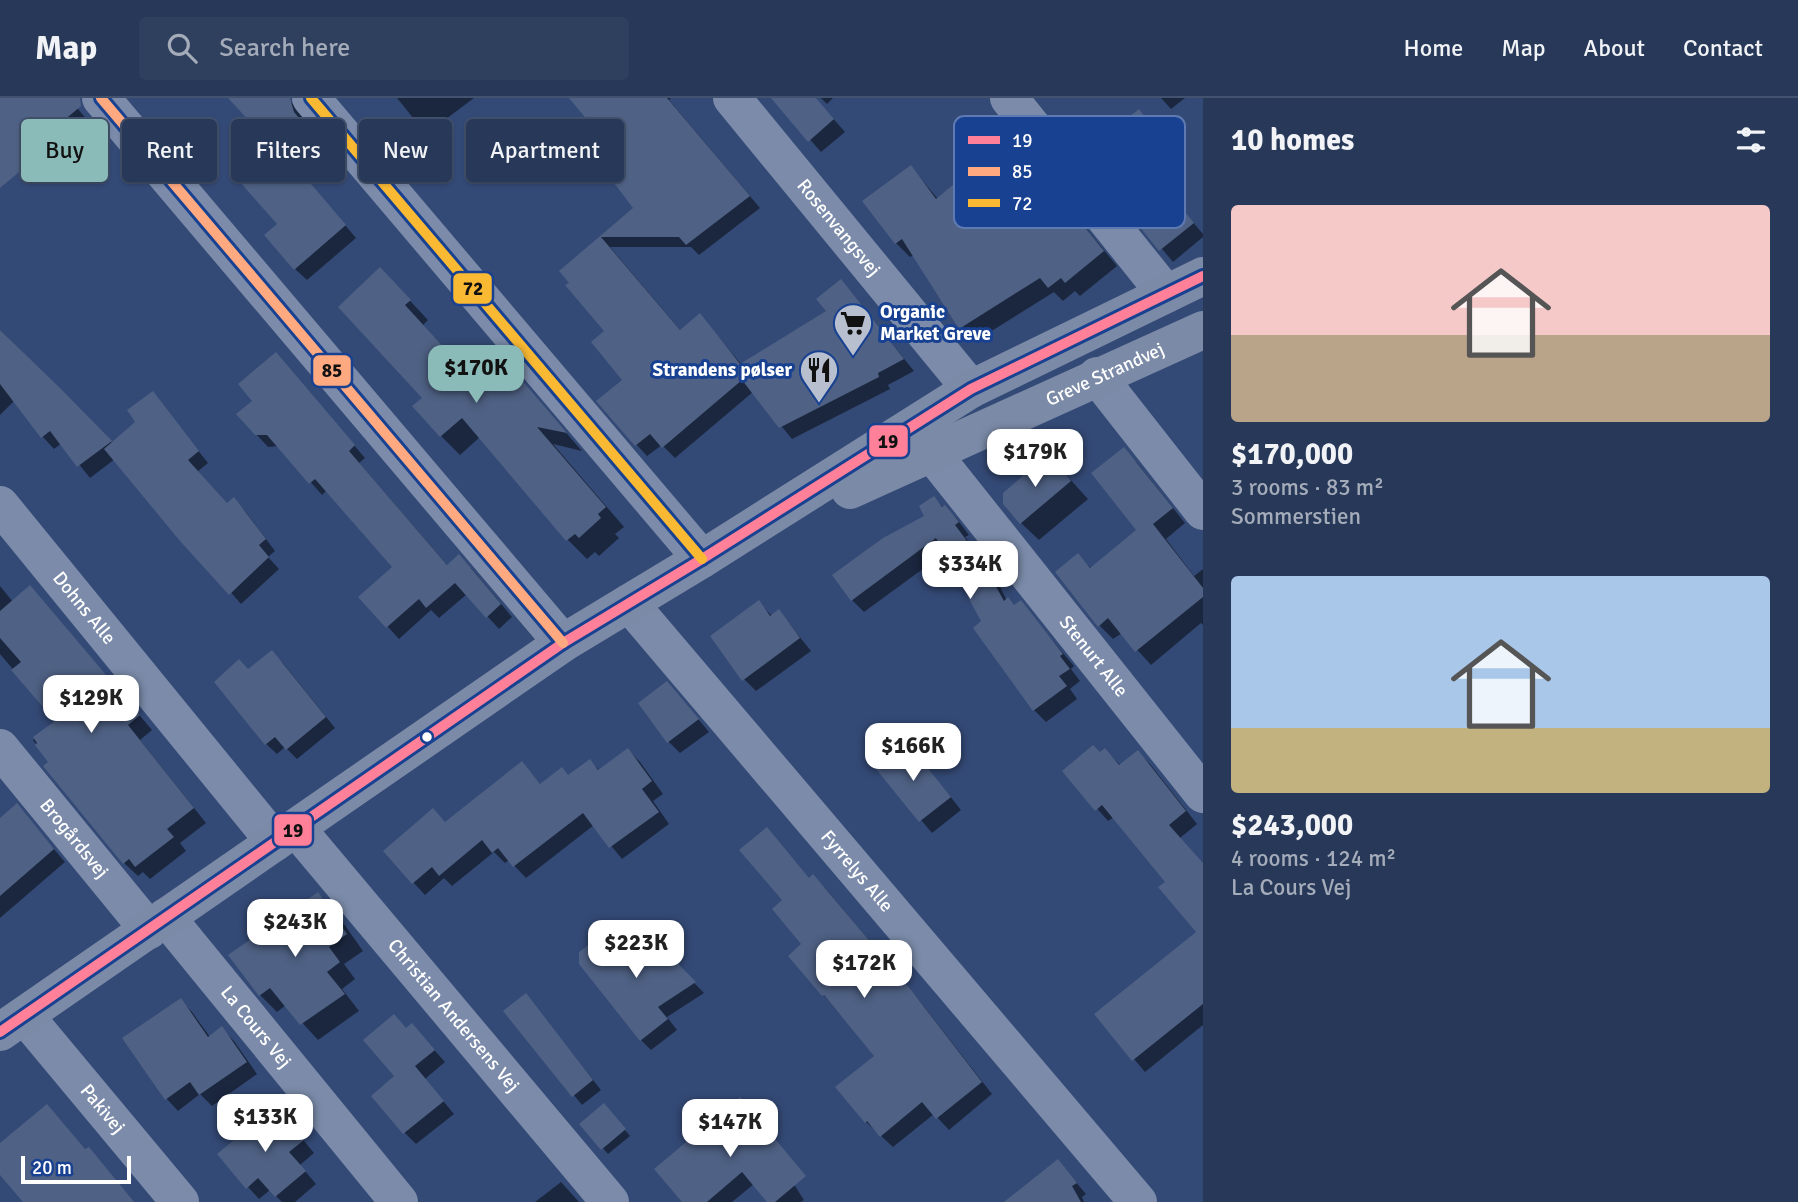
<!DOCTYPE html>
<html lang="en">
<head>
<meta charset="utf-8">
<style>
  body { margin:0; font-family:Signika,sans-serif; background:#2f3f5e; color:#f1f3f6; height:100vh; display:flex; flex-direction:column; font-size:26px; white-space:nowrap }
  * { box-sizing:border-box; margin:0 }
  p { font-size:23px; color:#a4acba }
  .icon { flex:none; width:38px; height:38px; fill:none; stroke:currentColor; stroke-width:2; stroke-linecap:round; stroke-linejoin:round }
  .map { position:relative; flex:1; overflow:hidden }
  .panel { display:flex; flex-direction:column; background:#273858; width:595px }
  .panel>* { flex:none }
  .guide { position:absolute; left:21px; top:21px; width:665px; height:63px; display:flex; gap:14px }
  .scale { position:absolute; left:21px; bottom:18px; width:110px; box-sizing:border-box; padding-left:7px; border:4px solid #fff; border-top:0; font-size:19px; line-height:24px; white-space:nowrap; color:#fff; -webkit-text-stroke:5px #194191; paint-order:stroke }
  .price { position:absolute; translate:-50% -60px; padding:0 16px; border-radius:14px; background:#fff; color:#222; font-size:23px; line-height:46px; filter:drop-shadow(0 2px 4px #0008) }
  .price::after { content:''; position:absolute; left:50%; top:42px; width:21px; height:16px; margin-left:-10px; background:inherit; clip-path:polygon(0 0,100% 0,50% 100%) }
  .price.on { background:#8bbbb9; color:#111 }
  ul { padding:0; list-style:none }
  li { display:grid; align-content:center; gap:14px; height:371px; padding:0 28px }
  li span { display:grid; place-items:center; height:217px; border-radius:7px; color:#555 }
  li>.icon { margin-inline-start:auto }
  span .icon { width:126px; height:126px; fill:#fffc; stroke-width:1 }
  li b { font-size:30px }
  h2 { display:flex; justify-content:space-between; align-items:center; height:84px; padding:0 28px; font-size:30px }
  .tag { padding:0 24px; border-radius:7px; background:#273858; box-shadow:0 2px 5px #0004,0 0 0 2px #43526e; font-size:24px; line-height:63px }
  .tag.on { background:#8bbbb9; color:#111 }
  header { display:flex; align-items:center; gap:42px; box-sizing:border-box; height:98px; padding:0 35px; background:#273858; border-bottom:2px solid #43526e }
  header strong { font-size:33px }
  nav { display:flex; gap:38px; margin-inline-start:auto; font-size:24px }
  .search { width:490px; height:63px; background:#2f3f5e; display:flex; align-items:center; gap:18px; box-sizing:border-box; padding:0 24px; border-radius:7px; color:#a4acba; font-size:26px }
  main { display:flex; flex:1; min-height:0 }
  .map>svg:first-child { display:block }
  .shadow { fill:#0007 }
  .building { fill:#4f6184 }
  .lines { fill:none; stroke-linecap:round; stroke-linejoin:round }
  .minor { stroke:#7b8ba9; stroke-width:38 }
  .major { stroke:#7b8aa7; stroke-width:38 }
  .bus-1-casing { stroke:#194191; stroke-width:16 }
  .bus-2-casing { stroke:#194191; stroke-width:16 }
  .bus-3-casing { stroke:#194191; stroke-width:16 }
  .bus-1 { stroke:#ff8098; stroke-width:10 }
  .bus-2 { stroke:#ffa980; stroke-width:10 }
  .bus-3 { stroke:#fab933; stroke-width:10 }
  .bus-dot { fill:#fff; stroke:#194191; stroke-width:2.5 }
  .labels { text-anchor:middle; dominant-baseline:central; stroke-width:6; stroke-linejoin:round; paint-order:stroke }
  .street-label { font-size:19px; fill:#fff; stroke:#194191 }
  .poi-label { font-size:19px; font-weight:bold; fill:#fff; stroke:#194191; text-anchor:start }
  .key { fill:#194191; stroke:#5e7ab2; stroke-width:2 }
  .key-label { font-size:19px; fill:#fff }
  .line-badge { stroke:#194191; stroke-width:2.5 }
  .pale-badge-label { font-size:19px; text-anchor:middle; font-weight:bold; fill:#111 }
</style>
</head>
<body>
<header>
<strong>Map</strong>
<div class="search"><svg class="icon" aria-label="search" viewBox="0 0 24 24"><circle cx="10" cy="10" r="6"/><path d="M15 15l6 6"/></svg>Search here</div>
<nav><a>Home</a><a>Map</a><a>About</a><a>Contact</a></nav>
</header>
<main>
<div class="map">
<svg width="1203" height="1104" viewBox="0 0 1203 1104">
  <rect width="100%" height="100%" fill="#344a76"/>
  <!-- shadow -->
  <path class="shadow" d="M0,0H69L88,23L59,47L66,55L36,80L0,39Z
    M233,0H287L301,14L305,27L320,44L293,66L356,140L307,182L295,171L279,127V53Z
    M397,0H474L426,36Z
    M587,0H671L669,2L760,110L699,157L691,149H610L681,233L700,218L742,267L829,214L841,183L914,273L888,287L890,291L792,341L753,294L675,360L662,347L647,358L636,346L624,282L607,233L561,173L635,110L625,65Z
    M796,0H815L845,34L821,54L783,11Z
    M821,0H833L827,6Z
    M1161,0H1185L1171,11Z
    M1144,19L1159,40L1136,57L1203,136V139L1173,164L1107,85L1138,60L1130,52Z
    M1005,47L1065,117L1070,114L1084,128L1117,168L1080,198L1075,193L1063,203L1054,194L974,244L960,230L914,157L910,159L896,145L911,69L938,101Z
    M399,191L428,222L423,227L482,291L508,268L582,353L553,346L624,429L615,436L619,440L599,458L595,454L587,461L568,442L480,339L460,357L441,338L424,300Z
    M0,232L113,346L138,324L152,295L208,365L197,374L227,407L234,402L245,413L275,453L268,459L279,471L241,506L115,361L90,380L62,345L54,351L43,339L15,302L0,317Z
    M276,256L365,360L359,365L448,468L471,470L512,519L499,531L467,496L439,520L431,512L399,541L361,499L395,470L327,392L322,397L279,348L268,349L256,336L254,303Z
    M1124,352L1138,366L1185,425L1166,441L1194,478L1203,471V527L1201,525L1151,567L1122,535L1113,541L1099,527L1078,458L1092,471L1139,432Z
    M1049,358L1088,401L1039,442L1021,425Z
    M934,401L957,421L969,437L965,439L994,477L1007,503L1015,508L1020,504L1074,568L1071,571L1080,583L1070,591L1077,601L1046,624L1034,612L975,530L983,523L946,454L864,514L852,502L927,419Z
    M0,488L13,504L43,503L152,632L140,642L206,725L180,745L186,753L150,781L143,774L138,778L124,765L33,642L58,624L0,556Z
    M759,505L772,518L779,513L811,553L756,593L744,581Z
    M282,564L335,630L297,661L285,649L277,656L266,646L249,573Z
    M679,598L709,634L680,655L668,643Z
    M628,652L640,664L663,696L653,703L669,726L622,761L594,727L526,780L509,762L505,765L494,754L452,788L444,780L425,797L385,754L446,726L522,666L541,687L569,679L590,663L600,673Z
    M1105,652L1121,668L1138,654L1150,666L1197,726L1180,740L1203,766V927L1145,974L1096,916L1198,834L1167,784L1114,719L1108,723L1064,673Z
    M919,659L961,712L932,735L878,671Z
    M17,708L65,764L0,820V722Z
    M810,781L825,790L922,906L992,996L949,1032L934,1016L893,1049L866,1024L876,958L790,858L804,847Z
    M317,796L334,812L363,853L344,866L355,881L342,891L359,913L318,942L286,907L277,914L260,897L230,857Z
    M645,835L704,895L667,919L677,932L651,952L641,942L602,839L619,859Z
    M526,897L601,992L582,1007L505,913Z
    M180,902L192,914L210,939L222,931L234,943L257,976L212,1008L200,996L178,1013L167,1001L125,941Z
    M412,927L445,964L425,981L454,1016L416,1046L404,1034L397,978L407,932Z
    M740,1002L804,1102L801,1104H769L754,1086L732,1104H684Z
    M609,1013L630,1038L608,1056L582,1026Z
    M289,1025L314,1055L300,1067L316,1086L295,1104H282L270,1092L259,1101L248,1089Z
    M1058,1063L1086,1096L1082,1099L1084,1104H1027Z
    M561,1084L579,1104H535Z"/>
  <!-- building -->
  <path class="building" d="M0,0H80L81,8L49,35L56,43L0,90Z
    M228,0H290L294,14L309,32L283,53L346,127L294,172L264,137L277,126L240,84L277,53Z
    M569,0H667L750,98L686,147L679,139H601L680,232L700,215L740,266L826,213L816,201L841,181L904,261L878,275L879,279L779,330L742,282L662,350L650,336L635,348L596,303L622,282L591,244L604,233L565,187L569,185L559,173L633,110L608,77L623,65Z
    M771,0H816L834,21L808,44Z
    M1139,11L1155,33L1128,54L1112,32Z
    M1005,44L1064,116L1070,111L1104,153L1065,185L1061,180L1048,190L1040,180L959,231L902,141L895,146L862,103L911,67L936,101Z
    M1139,57L1194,125L1159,153L1104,84Z
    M380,169L411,202L405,207L481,290L508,266L567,335L537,329L606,409L598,416L601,420L579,440L575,436L566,443L462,320L440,339L412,308L422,300L338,209Z
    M0,232L61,291L112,343L77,369L50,333L41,340L0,286Z
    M276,254L355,347L349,353L447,467L459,456L501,506L486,520L455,485L426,510L419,501L386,530L358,499L392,469L315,381L309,386L267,337H255L236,316L252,303L238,286Z
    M153,293L199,353L188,362L227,405L234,399L266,441L259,447L269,459L229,497L180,443L104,351L135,324L127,312Z
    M1124,349L1173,410L1153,426L1203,490V499L1135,554L1108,520L1098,529L1055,474L1078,455L1090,470L1136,432L1091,375Z
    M1049,355L1071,383L1020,426L1003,406V395Z
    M934,398L942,409L945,407L959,424L955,427L982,463L1004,503L1008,499L1014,507L1021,502L1063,556L1060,558L1070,571L1059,578L1067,588L1033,613L973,530L981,523L936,440L851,503L832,477L883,440L924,418L919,408Z
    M30,487L140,617L128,627L194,710L167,731L174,739L135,769L129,761L123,766L43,668L48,664L35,647L37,645L33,639L55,623L11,572L21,564L0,540V513Z
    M759,502L770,518L779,511L800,540L742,583L710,538Z
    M272,552L326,619L286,652L275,639L265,647L214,584L239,561L248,571Z
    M667,583L699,621L667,645L638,605Z
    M908,645L951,699L919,724L876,671Z
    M1093,647L1100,654L1105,650L1119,667L1138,652L1186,713L1169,727L1203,765V906L1132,963L1094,916L1196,834L1158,789L1165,784L1102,707L1095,713L1062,673Z
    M628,650L652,683L642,691L659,714L609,750L583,715L513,769L498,750L492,755L482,742L439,778L432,769L412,786L383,753L433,710L445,724L522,663L540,686L562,669L568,677L590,661L598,672Z
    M17,705L54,751L0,798V720Z
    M767,729L809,780L813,776L911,892L982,984L936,1021L922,1004L880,1039L867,1023L865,1025L835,989L874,958L824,897L822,898L788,858L801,846L772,811L782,802L739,752Z
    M318,794L347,836L329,849L340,864L327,874L345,896L300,927L270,890L259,898L228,857Z
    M645,832L696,884L658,909L668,921L640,943L579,866V854L602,837L618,857Z
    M526,895L593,982L572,999L503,913Z
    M181,900L208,939L222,928L247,964L199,997L190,984L165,1002L122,940Z
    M394,916L406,930L412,925L435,952L415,968L444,1003L403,1036L371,998L394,978L363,942Z
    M740,999L806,1078L775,1104H767L742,1074L707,1104H682L654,1071Z
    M604,1005L626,1031L601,1052L579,1026Z
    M47,1006L85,1051L89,1049L134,1104H23L0,1077V1045Z
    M277,1011L304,1042L289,1054L306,1073L275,1099L258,1080L246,1091L217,1056L259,1021H265Z
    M1058,1061L1077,1085L1072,1088L1081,1104H1004Z"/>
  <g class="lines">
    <!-- minor -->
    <g class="minor">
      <path d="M101,0L563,545"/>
      <path d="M311,0L702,461"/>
      <path id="s1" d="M732,0L971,291"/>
      <path d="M1009,0L1166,196"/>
      <path d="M1097,278L1203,413"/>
      <path id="s2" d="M931,354L1203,696"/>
      <path id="s3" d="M0,407L275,744"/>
      <path id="s4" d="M629,505L1138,1104"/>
      <path id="s5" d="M0,650L149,832"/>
      <path id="s6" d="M296,730L610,1104"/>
      <path id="s7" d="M166,819L399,1104"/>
      <path id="s8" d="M25,918L180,1104"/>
    </g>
    <!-- major -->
    <g class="major">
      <path id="s9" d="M850,392L1203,232"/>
      <path d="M0,934L563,545L702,461L971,291L1203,178"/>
    </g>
    <!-- bus-1 casing -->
    <g class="bus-1-casing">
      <path id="bus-1" d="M0,934L563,545L702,461L971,291L1203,178"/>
    </g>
    <!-- bus-2 casing -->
    <g class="bus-2-casing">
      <path id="bus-2" d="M101,0L563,545"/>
    </g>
    <!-- bus-3 casing -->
    <g class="bus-3-casing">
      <path id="bus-3" d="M311,0L702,461"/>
    </g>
    <!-- bus-1 -->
    <use href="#bus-1" class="bus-1"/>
    <!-- bus-2 -->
    <use href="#bus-2" class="bus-2"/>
    <!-- bus-3 -->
    <use href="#bus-3" class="bus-3"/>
  </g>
  <!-- icons -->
  <defs>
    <g id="supermarket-pin" transform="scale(2.0125)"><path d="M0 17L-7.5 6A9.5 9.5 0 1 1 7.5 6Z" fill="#b8c0cf" stroke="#194191"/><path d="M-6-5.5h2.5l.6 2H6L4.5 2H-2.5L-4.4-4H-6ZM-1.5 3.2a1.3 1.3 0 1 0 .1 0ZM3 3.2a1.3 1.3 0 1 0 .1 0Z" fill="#111"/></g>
    <g id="restaurant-pin" transform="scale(2.0125)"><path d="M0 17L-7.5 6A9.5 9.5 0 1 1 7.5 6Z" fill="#b8c0cf" stroke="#194191"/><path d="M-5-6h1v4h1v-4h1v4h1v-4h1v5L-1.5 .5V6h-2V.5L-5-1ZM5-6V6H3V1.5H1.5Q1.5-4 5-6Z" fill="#111"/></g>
  </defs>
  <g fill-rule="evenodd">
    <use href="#supermarket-pin" x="853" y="225"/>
    <use href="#restaurant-pin" x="819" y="272"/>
  </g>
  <!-- markers -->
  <circle class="bus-dot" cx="427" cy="639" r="6"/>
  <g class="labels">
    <!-- street labels -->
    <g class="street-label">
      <text stroke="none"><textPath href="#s1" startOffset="168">Rosenvangsvej</textPath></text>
      <text stroke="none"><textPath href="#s9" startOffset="280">Greve Strandvej</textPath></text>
      <text stroke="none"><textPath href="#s3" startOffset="133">Dohns Alle</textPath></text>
      <text stroke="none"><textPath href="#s2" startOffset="261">Stenurt Alle</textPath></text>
      <text stroke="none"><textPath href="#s5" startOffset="117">Brogårdsvej</textPath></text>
      <text stroke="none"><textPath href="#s4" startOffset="352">Fyrrelys Alle</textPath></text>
      <text stroke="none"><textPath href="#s6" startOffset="245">Christian Andersens Vej</textPath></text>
      <text stroke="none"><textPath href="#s7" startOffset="142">La Cours Vej</textPath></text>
      <text stroke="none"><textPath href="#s8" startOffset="121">Pakivej</textPath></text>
    </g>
    <!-- poi labels -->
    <g class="poi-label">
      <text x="880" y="214">Organic<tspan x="880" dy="22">Market Greve</tspan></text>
      <text x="792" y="272" text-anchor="end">Strandens pølser</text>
    </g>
  </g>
  <!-- legend -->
  <rect x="954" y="18" width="231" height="112" rx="10" class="key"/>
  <rect x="968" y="38" width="32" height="8" fill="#ff8098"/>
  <rect x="968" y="69" width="32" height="9" fill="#ffa980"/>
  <rect x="968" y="101" width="32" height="8" fill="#fab933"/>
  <g class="key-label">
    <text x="1012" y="49">19</text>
    <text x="1012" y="80">85</text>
    <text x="1012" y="112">72</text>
  </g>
  <g class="line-badge">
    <rect x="452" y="174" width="41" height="33" rx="7" fill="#fab933"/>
    <rect x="312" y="256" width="40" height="33" rx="7" fill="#ffa980"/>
    <rect x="868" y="326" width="41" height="34" rx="7" fill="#ff8098"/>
    <rect x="273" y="715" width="40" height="34" rx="7" fill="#ff8098"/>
  </g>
  <g class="pale-badge-label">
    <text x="473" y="197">72</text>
    <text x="332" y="279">85</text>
    <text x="888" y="350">19</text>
    <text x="293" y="739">19</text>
  </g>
</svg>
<div class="scale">20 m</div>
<b class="price on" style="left:476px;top:307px">$170K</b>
<b class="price" style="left:1035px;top:391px">$179K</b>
<b class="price" style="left:970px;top:503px">$334K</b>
<b class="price" style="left:91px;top:637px">$129K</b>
<b class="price" style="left:913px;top:685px">$166K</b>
<b class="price" style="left:295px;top:861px">$243K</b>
<b class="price" style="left:636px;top:882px">$223K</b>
<b class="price" style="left:864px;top:902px">$172K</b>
<b class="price" style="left:265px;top:1056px">$133K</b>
<b class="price" style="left:730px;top:1061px">$147K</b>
<div class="guide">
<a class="tag on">Buy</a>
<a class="tag">Rent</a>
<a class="tag">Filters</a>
<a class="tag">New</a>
<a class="tag">Apartment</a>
</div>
</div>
<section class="panel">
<h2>10 homes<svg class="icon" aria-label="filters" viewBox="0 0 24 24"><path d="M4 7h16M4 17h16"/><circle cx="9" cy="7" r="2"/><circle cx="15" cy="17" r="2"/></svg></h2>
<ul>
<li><span style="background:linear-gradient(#f6c9c9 60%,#b9a48a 0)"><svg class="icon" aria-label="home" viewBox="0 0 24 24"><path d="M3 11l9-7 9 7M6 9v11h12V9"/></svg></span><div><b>$170,000</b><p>3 rooms · 83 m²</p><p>Sommerstien</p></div></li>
<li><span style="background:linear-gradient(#a9c7e8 70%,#c2b280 0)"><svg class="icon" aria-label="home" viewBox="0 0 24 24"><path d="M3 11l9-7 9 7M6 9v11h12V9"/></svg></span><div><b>$243,000</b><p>4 rooms · 124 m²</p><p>La Cours Vej</p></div></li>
</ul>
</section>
</main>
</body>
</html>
